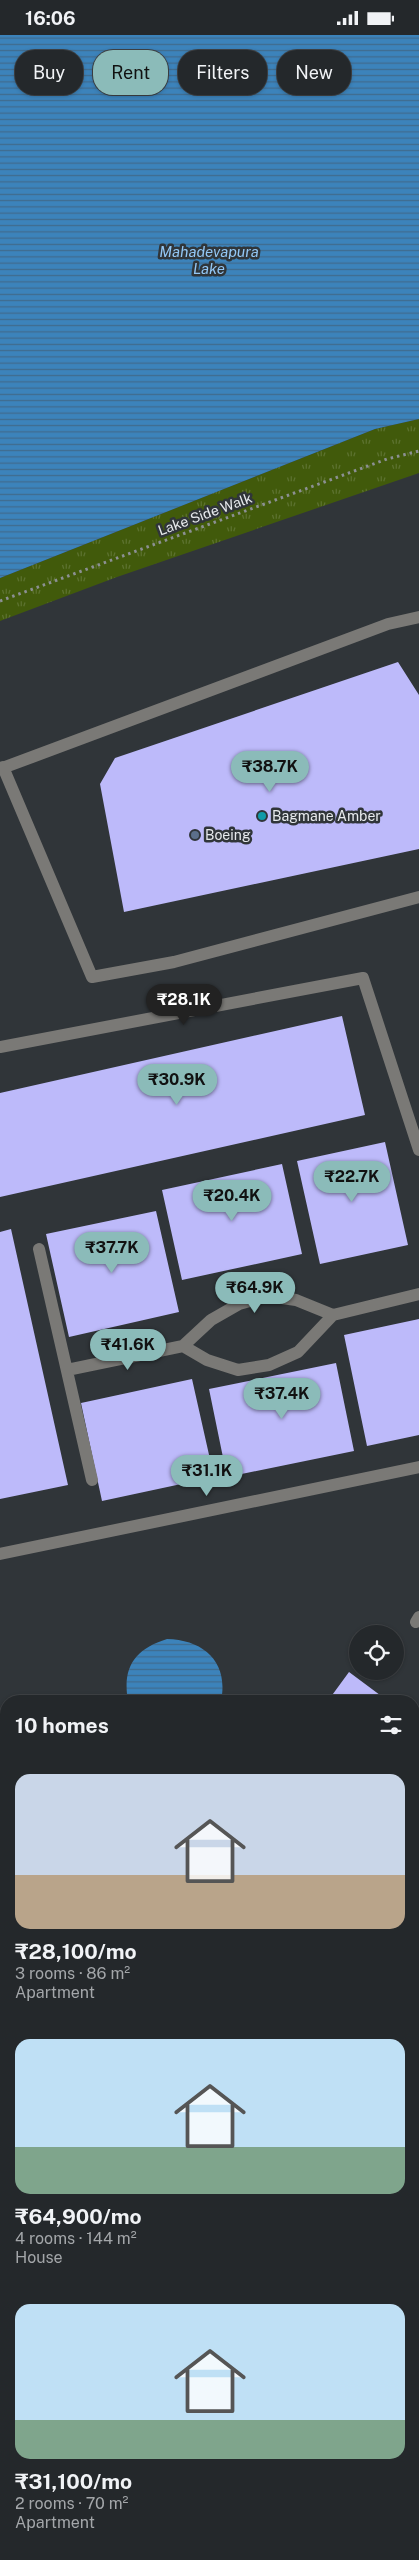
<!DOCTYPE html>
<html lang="en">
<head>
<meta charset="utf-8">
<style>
  body { margin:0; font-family:"Public Sans",sans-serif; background:#2c3033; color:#f1f3f6; height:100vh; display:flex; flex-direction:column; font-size:19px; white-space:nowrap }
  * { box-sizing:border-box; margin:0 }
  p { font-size:16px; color:#a3a6a9 }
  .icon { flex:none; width:28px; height:28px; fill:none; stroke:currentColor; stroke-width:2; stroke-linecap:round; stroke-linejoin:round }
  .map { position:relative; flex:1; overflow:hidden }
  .sheet { position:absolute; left:0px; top:1660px; width:420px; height:865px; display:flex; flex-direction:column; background:#24282b; border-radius:20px 20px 0 0; box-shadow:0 1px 4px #0004,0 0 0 1px #414447 }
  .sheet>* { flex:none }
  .banner { position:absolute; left:15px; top:15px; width:390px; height:45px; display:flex; gap:10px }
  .fabs { position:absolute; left:349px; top:1590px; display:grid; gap:10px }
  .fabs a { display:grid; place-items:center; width:55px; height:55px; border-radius:50%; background:#24282b; box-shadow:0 1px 4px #0004,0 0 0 1px #414447; font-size:25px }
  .price { position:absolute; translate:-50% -42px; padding:0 11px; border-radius:18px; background:#8bbbb9; color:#111; font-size:16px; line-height:32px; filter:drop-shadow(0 1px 2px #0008) }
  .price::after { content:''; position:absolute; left:50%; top:30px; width:15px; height:11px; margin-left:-8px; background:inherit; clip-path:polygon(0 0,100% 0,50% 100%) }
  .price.active { background:#222; color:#fff }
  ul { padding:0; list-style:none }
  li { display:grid; align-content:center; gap:10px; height:265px; padding:0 15px }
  li span { display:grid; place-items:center; height:155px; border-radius:15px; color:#555 }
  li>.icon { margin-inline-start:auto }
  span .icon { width:90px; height:90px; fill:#fffc; stroke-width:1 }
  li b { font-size:21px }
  h2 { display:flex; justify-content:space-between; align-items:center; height:60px; padding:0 15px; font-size:21px }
  .chip { padding:0 18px; border-radius:20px; background:#24282b; box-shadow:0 1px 4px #0004,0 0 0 1px #414447; font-size:18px; line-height:45px }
  .chip.active { background:#8bbbb9; color:#111 }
  .status { display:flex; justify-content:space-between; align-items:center; height:35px; padding:0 25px; background:#24282b; direction:ltr }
  .status svg { height:14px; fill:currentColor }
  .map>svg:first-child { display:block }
  .park { fill:url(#park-tufts) }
  .water { fill:url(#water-rules) }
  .building { fill:#bdbafa }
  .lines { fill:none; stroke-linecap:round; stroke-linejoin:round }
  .path { stroke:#8c9093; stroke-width:3; stroke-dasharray:2.5 4; stroke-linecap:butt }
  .minor { stroke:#7a7976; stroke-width:12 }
  .culture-dot { fill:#0f9aa8; stroke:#303539; stroke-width:2 }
  .service-dot { fill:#5c6f8a; stroke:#303539; stroke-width:2 }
  .labels { text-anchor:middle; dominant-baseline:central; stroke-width:5; stroke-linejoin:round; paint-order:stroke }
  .street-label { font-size:14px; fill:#e7eaed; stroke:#303539 }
  .poi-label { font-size:14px; fill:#e7eaed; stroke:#303539; text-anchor:start }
  .water-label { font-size:15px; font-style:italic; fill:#93c7f5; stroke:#303539 }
</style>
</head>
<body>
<div class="status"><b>16:06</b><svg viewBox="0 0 49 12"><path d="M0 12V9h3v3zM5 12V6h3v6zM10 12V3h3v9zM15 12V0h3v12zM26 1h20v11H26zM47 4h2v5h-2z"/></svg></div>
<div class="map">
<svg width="419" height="2525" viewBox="0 0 419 2525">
  <defs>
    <pattern id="park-tufts" width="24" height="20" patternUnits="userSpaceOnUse" patternTransform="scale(1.25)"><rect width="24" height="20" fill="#415a0b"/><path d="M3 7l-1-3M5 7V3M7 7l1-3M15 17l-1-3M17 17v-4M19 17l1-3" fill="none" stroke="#5c722f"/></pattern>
    <pattern id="water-rules" width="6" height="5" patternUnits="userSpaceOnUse" patternTransform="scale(1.25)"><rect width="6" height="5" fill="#3c83bb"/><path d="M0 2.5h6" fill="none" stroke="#406b8d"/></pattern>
  </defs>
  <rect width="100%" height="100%" fill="#303539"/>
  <!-- park -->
  <path class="park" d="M419,384V438L117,542L0,586V543L375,394Z"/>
  <!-- water -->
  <path class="water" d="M0,0H419V384L375,394L0,543Z
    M167,1604C204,1605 229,1627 221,1666H128C122,1632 135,1614 167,1604Z"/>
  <!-- building -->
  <path class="building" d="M398,627L419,660V814L124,877L100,749L115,723Z
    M342,981L365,1080L0,1162V1058Z
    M385,1107L408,1210L320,1229L297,1126Z
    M282,1129L302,1219L182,1245L162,1155Z
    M156,1176L179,1277L69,1302L46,1199Z
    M11,1194L68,1450L0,1464V1197Z
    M419,1284V1400L367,1411L344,1300Z
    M336,1328L354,1416L227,1442L209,1354Z
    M192,1344L214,1442L102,1466L81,1368Z
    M349,1637L388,1666H316L330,1663Z
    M0,2067L6,2081V2443L0,2446Z
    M22,2519H395L403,2525H7Z"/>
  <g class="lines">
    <!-- path -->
    <path class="path" d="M0,566L387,424L419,416"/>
    <!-- minor -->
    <path class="minor" d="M3,732L92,942L174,927L419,862
      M0,734L388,589L419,582
      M0,1012L363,943L419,1115
      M39,1214L92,1445
      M183,1311L207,1325L238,1335L269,1330L298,1317L333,1280L419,1259
      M67,1335L183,1311L211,1285L239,1269L268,1261L296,1265L333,1280
      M0,1519L419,1432
      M416,1587L419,1582
      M0,1962L6,1968
      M414,2257L419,2263
      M414,2451L419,2457
      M0,2492L6,2489"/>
  </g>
  <!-- markers -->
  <circle class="culture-dot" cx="262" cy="781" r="5"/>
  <circle class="service-dot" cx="195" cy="800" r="5"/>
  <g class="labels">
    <!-- street labels -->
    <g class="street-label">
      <text transform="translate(205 479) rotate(-20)">Lake Side Walk</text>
    </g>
    <!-- poi labels -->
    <g class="poi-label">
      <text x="272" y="781">Bagmane Amber</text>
      <text x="205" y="800">Boeing</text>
    </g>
    <!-- water labels -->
    <g class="water-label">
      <text x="209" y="216">Mahadevapura<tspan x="209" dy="17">Lake</tspan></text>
    </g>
  </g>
</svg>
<div class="fabs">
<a><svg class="icon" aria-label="locate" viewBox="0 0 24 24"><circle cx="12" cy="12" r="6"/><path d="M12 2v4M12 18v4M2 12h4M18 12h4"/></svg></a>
</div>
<b class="price" style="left:270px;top:758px">₹38.7K</b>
<b class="price active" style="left:184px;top:991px">₹28.1K</b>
<b class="price" style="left:177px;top:1071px">₹30.9K</b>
<b class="price" style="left:352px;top:1168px">₹22.7K</b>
<b class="price" style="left:232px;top:1187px">₹20.4K</b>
<b class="price" style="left:112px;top:1239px">₹37.7K</b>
<b class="price" style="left:255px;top:1279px">₹64.9K</b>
<b class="price" style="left:128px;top:1336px">₹41.6K</b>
<b class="price" style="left:282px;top:1385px">₹37.4K</b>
<b class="price" style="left:207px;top:1462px">₹31.1K</b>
<div class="banner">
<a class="chip">Buy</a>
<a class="chip active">Rent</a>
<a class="chip">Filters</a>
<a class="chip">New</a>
</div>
<section class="sheet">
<h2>10 homes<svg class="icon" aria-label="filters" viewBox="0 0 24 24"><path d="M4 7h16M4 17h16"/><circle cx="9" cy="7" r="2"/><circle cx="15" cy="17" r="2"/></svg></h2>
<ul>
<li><span style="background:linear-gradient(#c9d6e8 65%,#b9a48a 0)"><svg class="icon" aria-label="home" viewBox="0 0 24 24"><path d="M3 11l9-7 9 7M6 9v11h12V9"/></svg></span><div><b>₹28,100/mo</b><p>3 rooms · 86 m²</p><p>Apartment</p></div></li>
<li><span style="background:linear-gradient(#bfe0f5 70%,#7fa58c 0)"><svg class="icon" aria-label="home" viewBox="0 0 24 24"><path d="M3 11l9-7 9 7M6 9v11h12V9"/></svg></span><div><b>₹64,900/mo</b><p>4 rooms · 144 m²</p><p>House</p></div></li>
<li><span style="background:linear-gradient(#bfe0f5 75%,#7fa58c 0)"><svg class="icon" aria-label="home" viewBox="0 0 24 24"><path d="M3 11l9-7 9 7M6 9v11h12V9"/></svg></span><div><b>₹31,100/mo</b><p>2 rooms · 70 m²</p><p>Apartment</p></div></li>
</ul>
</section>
</div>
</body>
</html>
